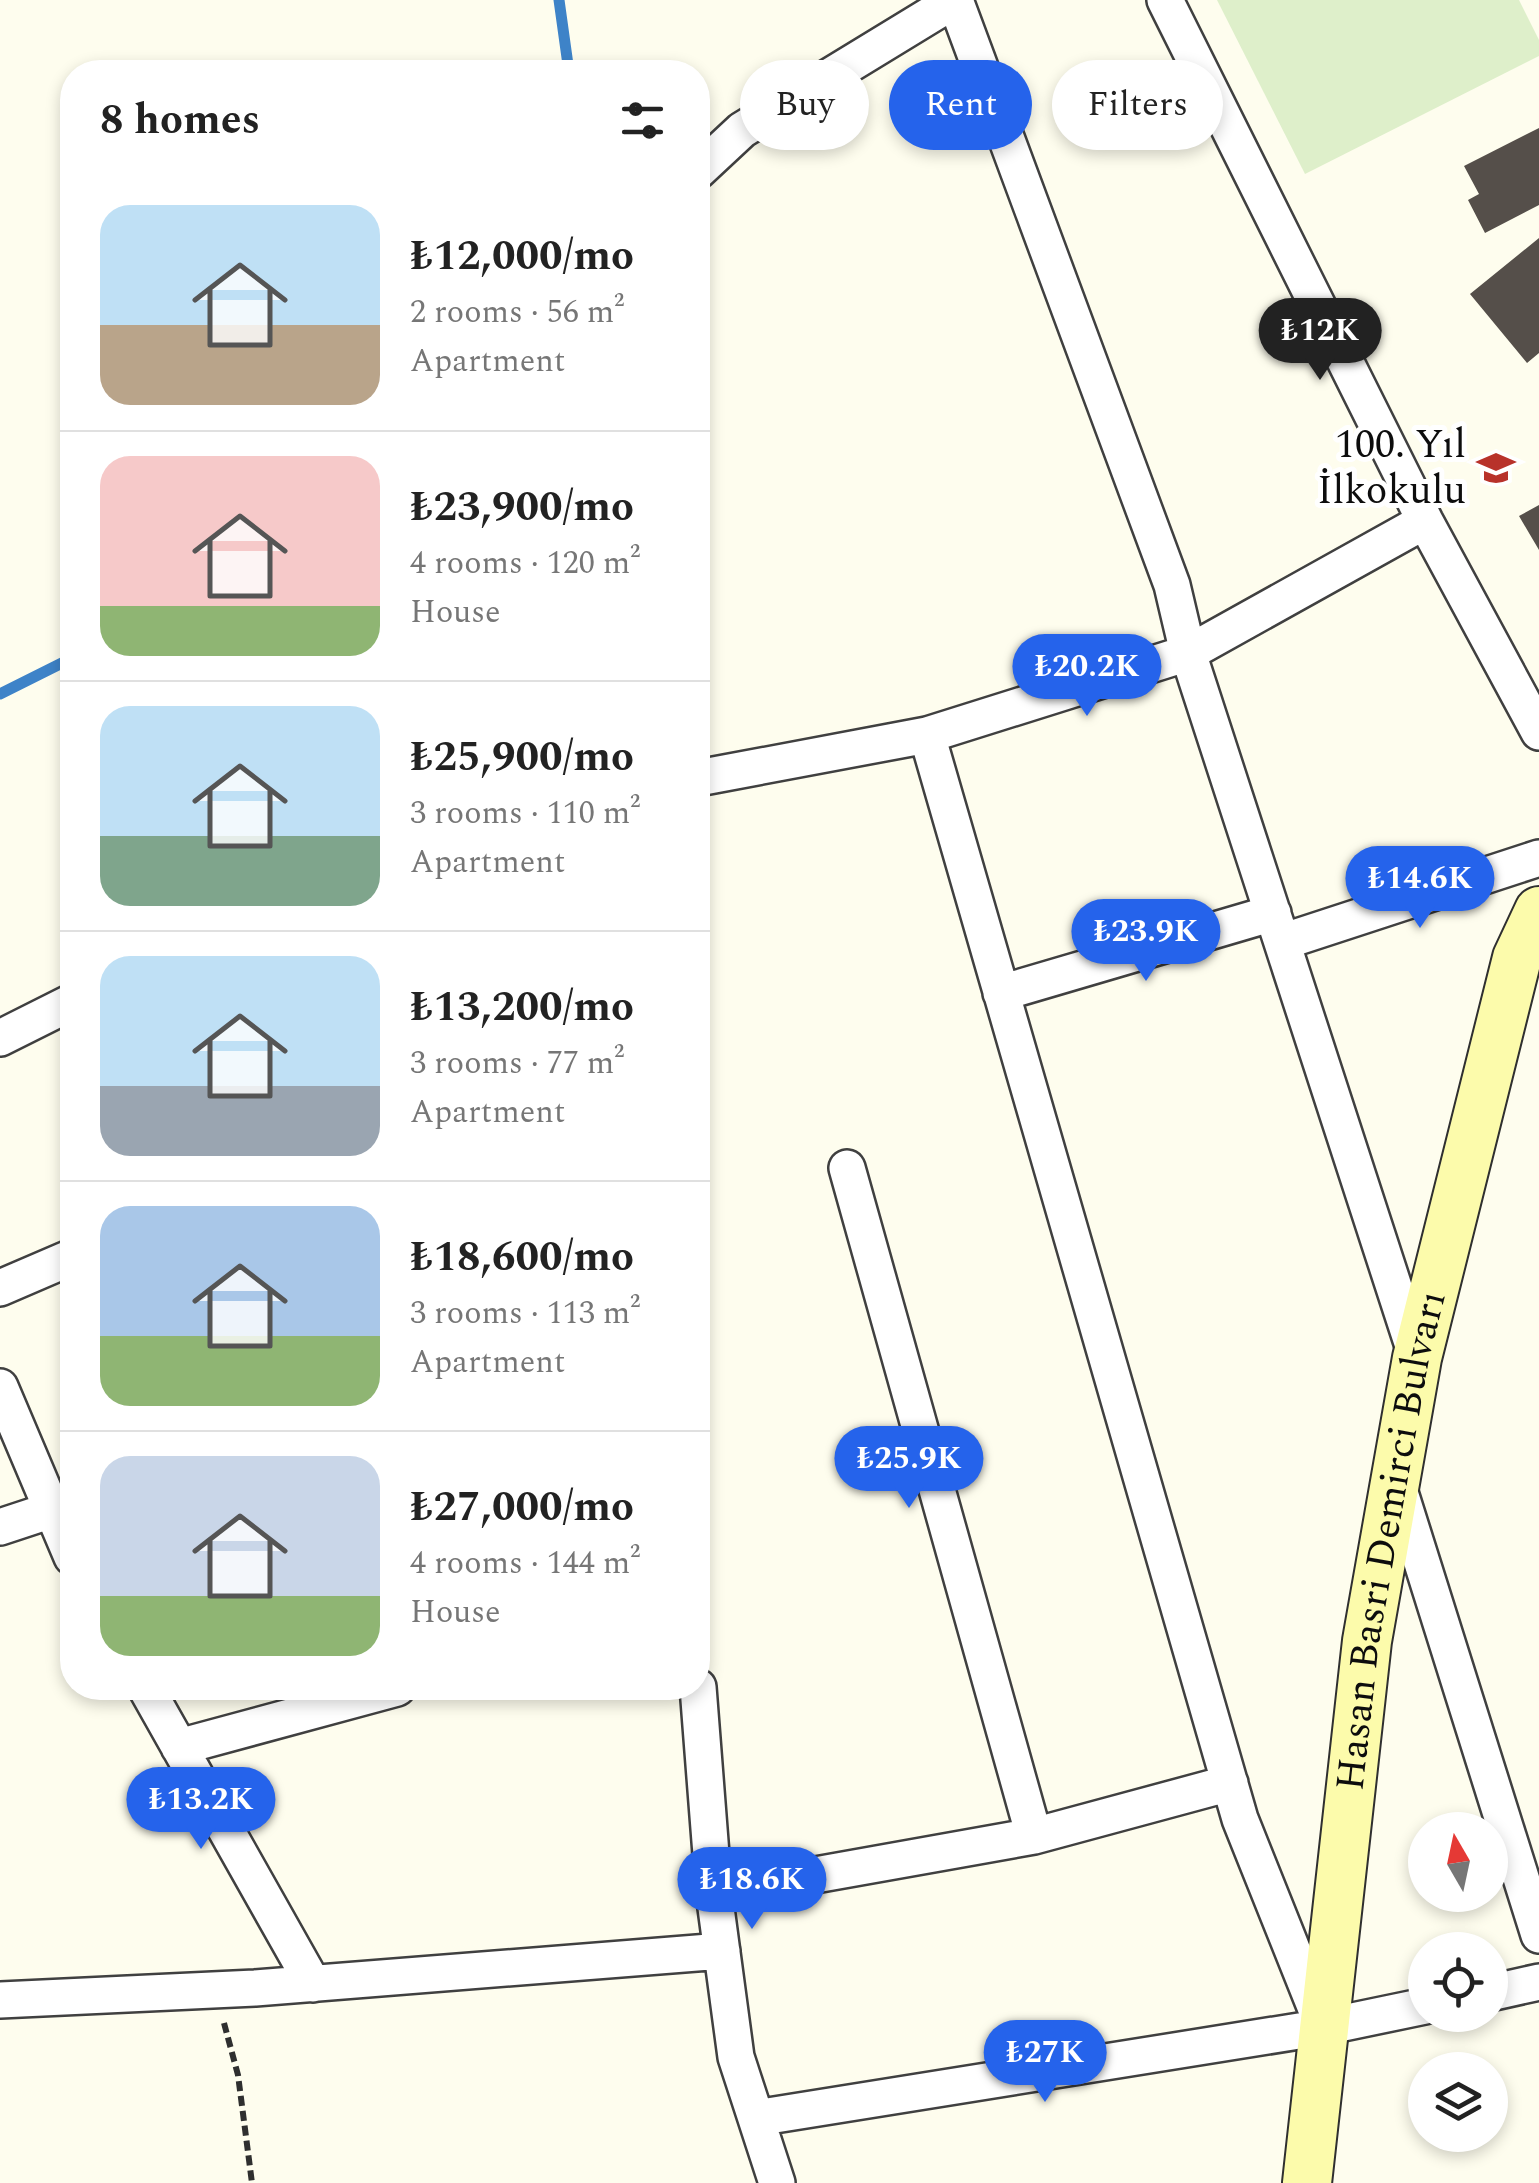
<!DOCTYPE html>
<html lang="en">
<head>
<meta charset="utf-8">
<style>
  body { margin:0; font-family:Spectral,serif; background:#f2f2f2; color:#222; height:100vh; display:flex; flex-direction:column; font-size:38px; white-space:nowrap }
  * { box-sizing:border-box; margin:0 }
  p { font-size:32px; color:#767676 }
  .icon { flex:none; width:55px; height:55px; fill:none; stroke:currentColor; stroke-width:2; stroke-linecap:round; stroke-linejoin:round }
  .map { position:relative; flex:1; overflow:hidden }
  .side { position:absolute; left:60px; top:60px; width:650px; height:1640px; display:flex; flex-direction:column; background:#fff; border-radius:40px; box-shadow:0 5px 15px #0003 }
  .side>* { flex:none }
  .guide { position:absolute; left:740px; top:60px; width:648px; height:90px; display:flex; gap:20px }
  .needle { width:65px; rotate:351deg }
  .fabs { position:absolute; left:1408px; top:1812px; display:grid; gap:20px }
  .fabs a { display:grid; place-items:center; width:100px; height:100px; border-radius:50%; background:#fff; box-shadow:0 5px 15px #0003; font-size:50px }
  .price { position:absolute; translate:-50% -85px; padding:0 22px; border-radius:35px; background:#2563eb; color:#fff; font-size:32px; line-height:65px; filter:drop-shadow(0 2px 5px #0008) }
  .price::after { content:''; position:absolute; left:50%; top:60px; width:30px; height:22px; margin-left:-15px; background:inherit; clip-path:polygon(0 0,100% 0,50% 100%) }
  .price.selected { background:#222; color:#fff }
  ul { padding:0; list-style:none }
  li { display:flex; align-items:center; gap:30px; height:250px; padding:0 40px }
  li+li { border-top:2px solid #e0e0e0 }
  li span { display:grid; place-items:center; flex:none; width:280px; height:200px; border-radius:30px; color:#555 }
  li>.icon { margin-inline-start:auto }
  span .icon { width:120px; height:120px; fill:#fffc; stroke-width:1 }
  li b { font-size:42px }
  h2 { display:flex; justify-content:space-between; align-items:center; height:120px; padding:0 40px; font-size:42px }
  .tag { padding:0 35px; border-radius:45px; background:#fff; box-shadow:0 5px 15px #0003; font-size:35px; line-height:90px }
  .tag.selected { background:#2563eb; color:#fff }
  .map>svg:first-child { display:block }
  .pitch { fill:#deefca }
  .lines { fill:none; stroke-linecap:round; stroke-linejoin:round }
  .stream { stroke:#3e83c8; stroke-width:11 }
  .building { fill:#554f4a }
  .minor-casing { stroke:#404040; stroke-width:40 }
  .secondary-casing { stroke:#2f2f2f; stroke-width:52 }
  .path { stroke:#2f2f2f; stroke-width:6; stroke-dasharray:10 5; stroke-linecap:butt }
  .minor { stroke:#fff; stroke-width:35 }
  .secondary { stroke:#fcfbab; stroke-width:48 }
  .labels { text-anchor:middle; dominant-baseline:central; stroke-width:10; stroke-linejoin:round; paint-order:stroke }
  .poi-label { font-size:40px; fill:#0d0d0d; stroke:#fff; text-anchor:end }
  .street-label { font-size:40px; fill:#0d0d0d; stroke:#fff }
</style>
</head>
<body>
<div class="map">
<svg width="1539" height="2183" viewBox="0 0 1539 2183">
  <rect width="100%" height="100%" fill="#fefdee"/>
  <!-- pitch -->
  <path class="pitch" d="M1217,0H1519L1539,40V56L1305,174Z"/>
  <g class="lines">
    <!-- stream -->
    <path class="stream" d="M559,0L569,72
      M0,694L72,658"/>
  </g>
  <!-- building -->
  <path class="building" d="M1539,128V205L1485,233L1468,200L1479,194L1464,166Z
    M1539,238V353L1527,363L1470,294Z
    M1539,505V550L1519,516Z"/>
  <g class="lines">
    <!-- minor casing -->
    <g class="minor-casing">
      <path id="minor" d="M955,0L1172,585L1188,653L1417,1358
        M1165,0L1425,521L1539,732
        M698,171L742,130L955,0
        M927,735L1240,1819L1322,2024
        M698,778L927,735L1188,653L1425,521
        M1282,942L1539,858
        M1001,993L1273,913
        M0,1038L72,1002
        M847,1168L1034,1836
        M0,1288L72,1257
        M0,1387L72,1557
        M1397,1483L1539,1935
        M0,1527L70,1504
        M698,1687L714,1893L736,2057L777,2183
        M146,1688L313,1984
        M179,1747L397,1688
        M714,1893L1034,1836L1230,1783
        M1490,1993L1539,1982
        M0,2000L255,1988L722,1951
        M756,2118L1324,2027L1425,2006"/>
    </g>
    <!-- secondary casing -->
    <g class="secondary-casing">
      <g id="secondary">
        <path id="s1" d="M1307,2183L1367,1641L1417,1358L1517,958L1539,911"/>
      </g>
    </g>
    <!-- path -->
    <path class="path" d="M224,2023L238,2075L252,2183"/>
    <!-- minor -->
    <use href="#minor" class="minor"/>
    <!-- secondary -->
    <use href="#secondary" class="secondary"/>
  </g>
  <!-- icons -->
  <defs>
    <g id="school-bare" transform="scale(3)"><path d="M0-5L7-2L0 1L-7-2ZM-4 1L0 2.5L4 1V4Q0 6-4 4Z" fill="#b8322a" stroke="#fff" stroke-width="2.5" paint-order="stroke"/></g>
  </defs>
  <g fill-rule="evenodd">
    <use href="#school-bare" x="1496" y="468"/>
  </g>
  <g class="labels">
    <!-- poi labels -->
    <g class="poi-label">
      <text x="1466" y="445">100. Yıl<tspan x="1466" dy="46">İlkokulu</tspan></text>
    </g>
    <!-- street labels -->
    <g class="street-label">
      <text stroke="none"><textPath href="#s1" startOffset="648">Hasan Basri Demirci Bulvarı</textPath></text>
    </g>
  </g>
</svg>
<div class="fabs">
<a><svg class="needle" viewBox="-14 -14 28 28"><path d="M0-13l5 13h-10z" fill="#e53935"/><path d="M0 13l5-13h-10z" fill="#767676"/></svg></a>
<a><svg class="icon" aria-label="locate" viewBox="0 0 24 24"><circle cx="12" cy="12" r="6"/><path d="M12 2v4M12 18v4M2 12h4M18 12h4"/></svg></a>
<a><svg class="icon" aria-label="layers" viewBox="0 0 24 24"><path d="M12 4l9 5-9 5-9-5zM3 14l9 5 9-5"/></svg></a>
</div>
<b class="price selected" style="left:1320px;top:383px">₺12K</b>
<b class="price" style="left:1087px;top:719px">₺20.2K</b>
<b class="price" style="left:1420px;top:931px">₺14.6K</b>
<b class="price" style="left:1146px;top:984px">₺23.9K</b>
<b class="price" style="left:909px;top:1511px">₺25.9K</b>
<b class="price" style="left:201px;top:1852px">₺13.2K</b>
<b class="price" style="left:752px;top:1932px">₺18.6K</b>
<b class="price" style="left:1045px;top:2105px">₺27K</b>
<div class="guide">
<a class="tag">Buy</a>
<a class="tag selected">Rent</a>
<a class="tag">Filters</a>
</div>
<section class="side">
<h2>8 homes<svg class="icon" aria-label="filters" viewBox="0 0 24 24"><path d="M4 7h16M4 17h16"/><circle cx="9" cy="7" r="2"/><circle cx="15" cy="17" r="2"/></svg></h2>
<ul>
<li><span style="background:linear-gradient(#bfe0f5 60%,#b9a48a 0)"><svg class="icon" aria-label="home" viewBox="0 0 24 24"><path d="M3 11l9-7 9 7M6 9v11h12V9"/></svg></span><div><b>₺12,000/mo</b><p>2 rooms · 56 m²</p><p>Apartment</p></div></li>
<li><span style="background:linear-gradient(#f6c9c9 75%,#8fb573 0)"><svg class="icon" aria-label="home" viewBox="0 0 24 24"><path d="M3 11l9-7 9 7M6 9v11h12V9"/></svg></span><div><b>₺23,900/mo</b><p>4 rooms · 120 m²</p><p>House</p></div></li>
<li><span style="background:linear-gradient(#bfe0f5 65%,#7fa58c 0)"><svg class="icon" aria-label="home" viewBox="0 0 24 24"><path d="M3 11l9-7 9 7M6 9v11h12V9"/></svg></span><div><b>₺25,900/mo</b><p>3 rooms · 110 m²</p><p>Apartment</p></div></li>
<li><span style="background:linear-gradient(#bfe0f5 65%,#9aa5b1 0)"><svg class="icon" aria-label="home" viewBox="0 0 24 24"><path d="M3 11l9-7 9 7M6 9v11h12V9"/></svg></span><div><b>₺13,200/mo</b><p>3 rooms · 77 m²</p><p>Apartment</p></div></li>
<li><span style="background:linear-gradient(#a9c7e8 65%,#8fb573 0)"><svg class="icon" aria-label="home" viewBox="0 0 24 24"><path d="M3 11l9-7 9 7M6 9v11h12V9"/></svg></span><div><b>₺18,600/mo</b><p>3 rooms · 113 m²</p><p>Apartment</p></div></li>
<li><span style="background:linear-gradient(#c9d6e8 70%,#8fb573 0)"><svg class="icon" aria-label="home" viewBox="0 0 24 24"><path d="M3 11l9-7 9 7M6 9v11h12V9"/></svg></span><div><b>₺27,000/mo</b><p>4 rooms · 144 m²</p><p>House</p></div></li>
</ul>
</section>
</div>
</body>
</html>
